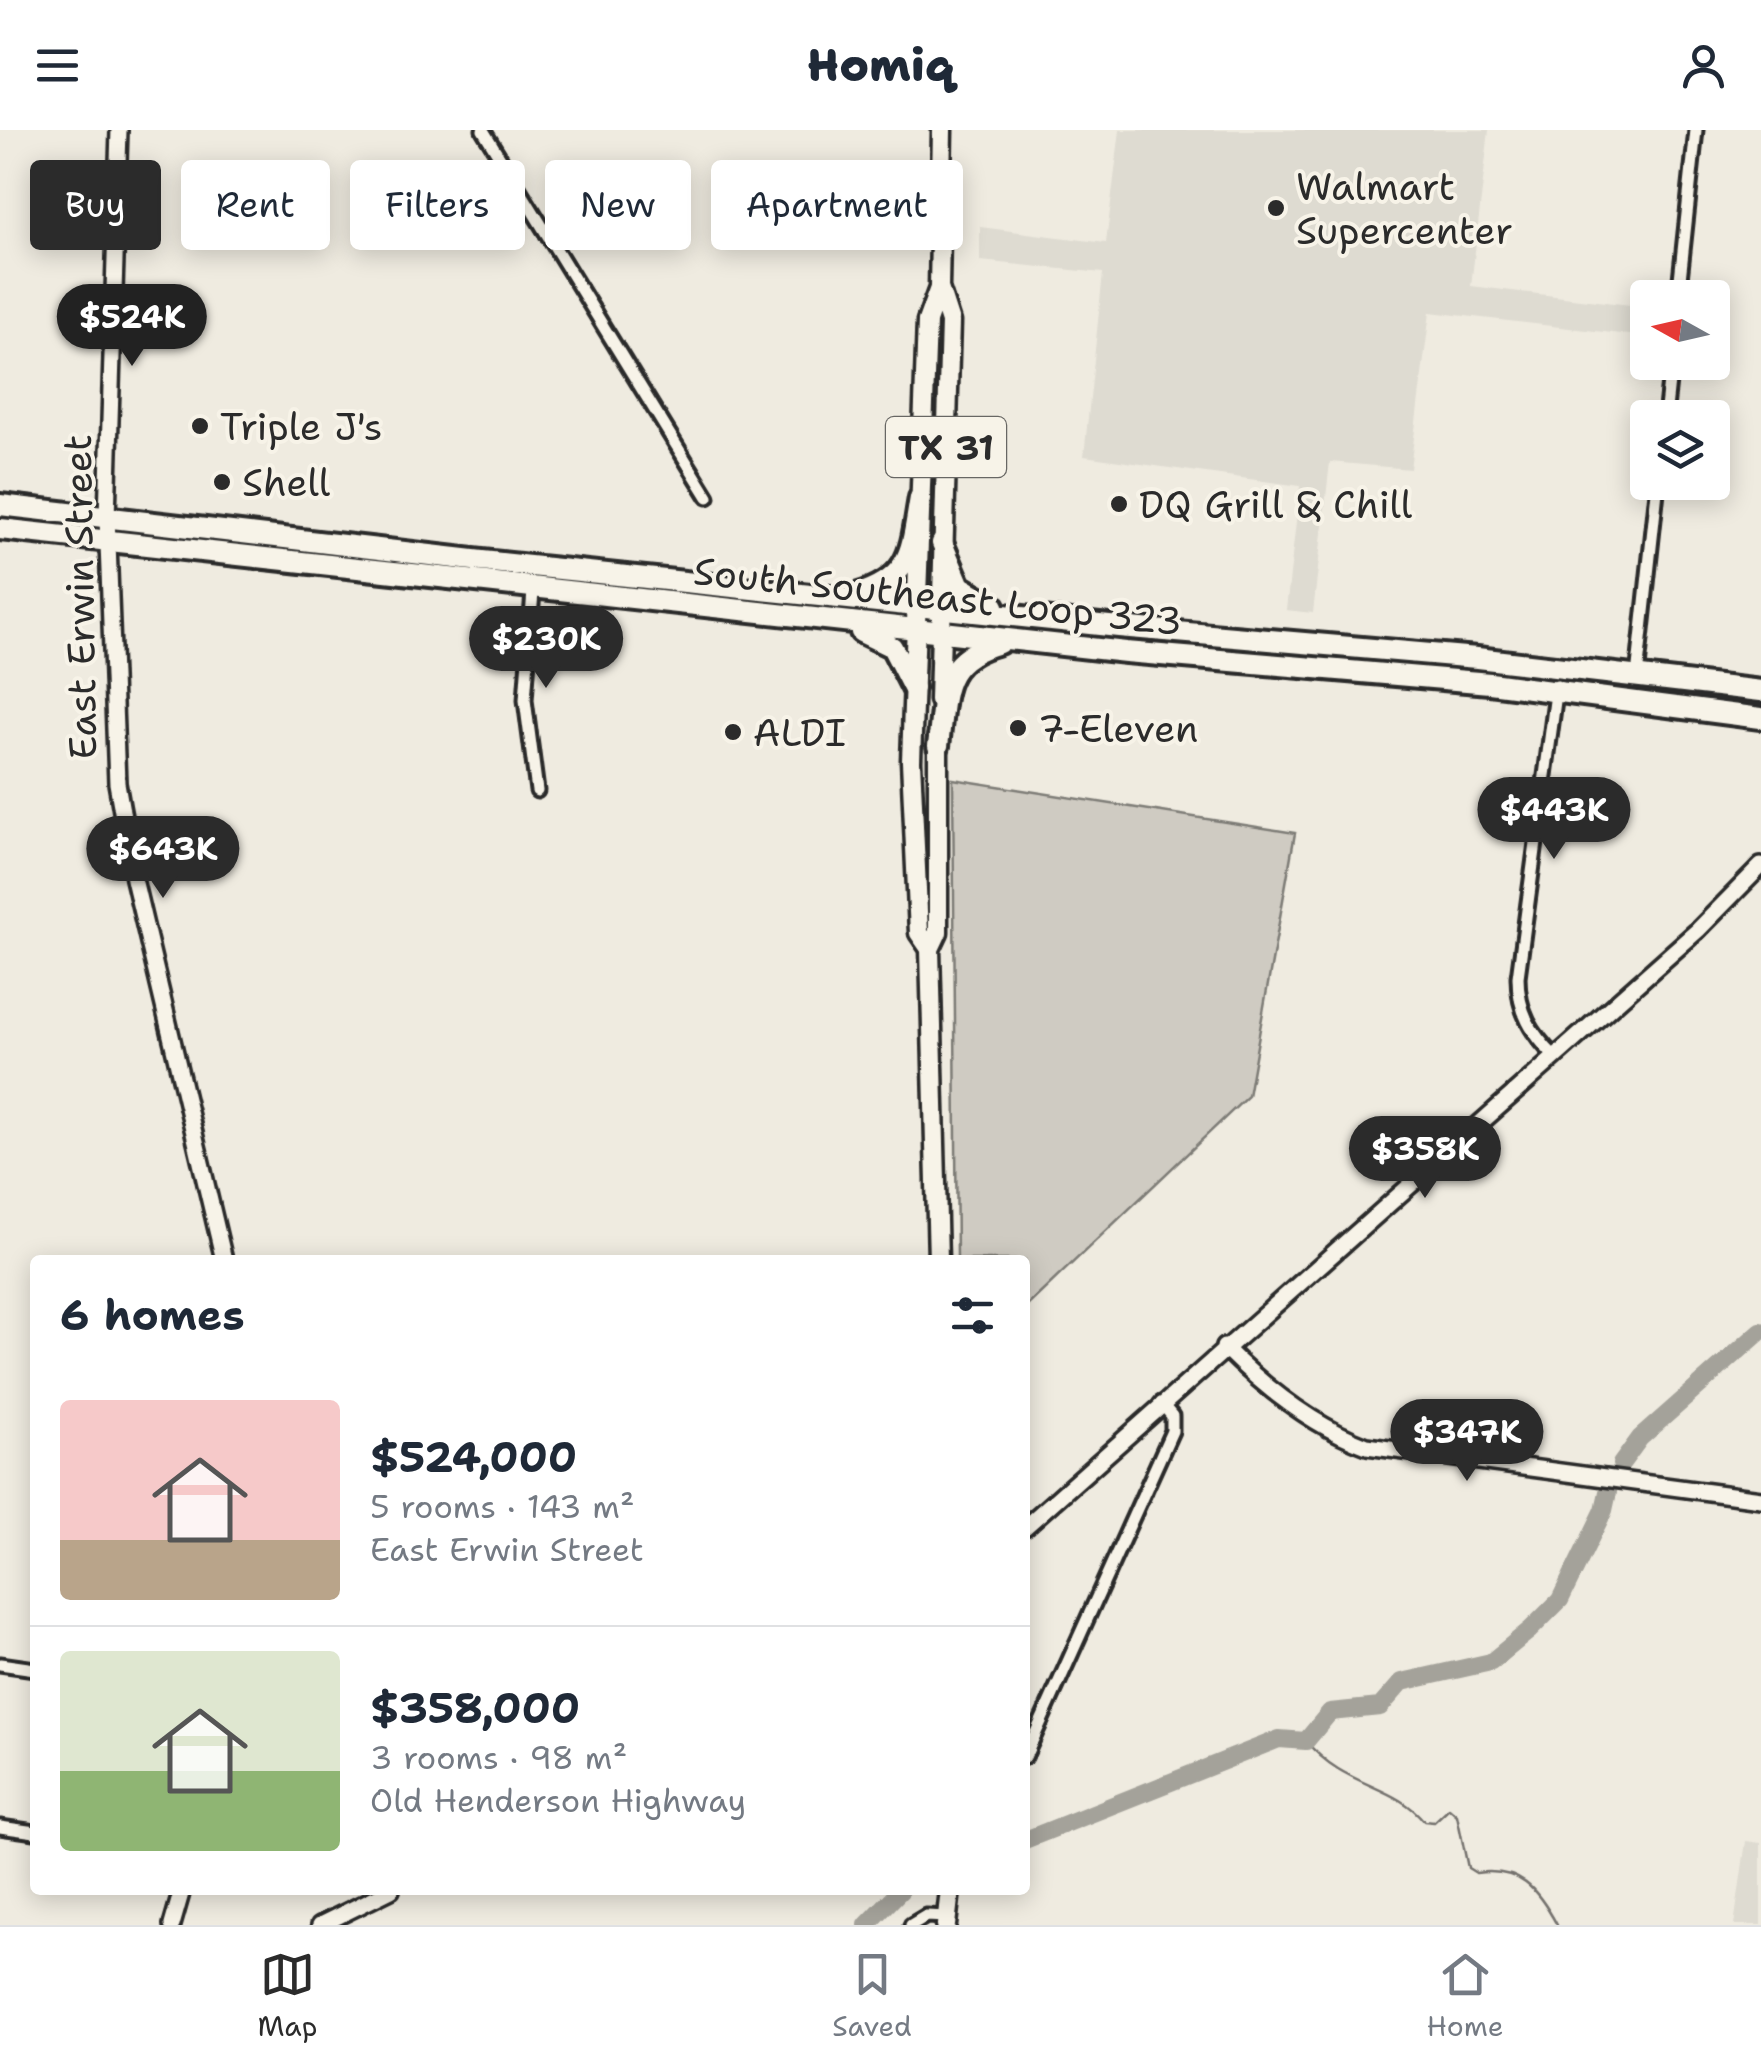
<!DOCTYPE html>
<html lang="en">
<head>
<meta charset="utf-8">
<style>
  body { margin:0; font-family:"Shantell Sans",sans-serif; background:#f6f6f7; color:#1f2937; height:100vh; display:flex; flex-direction:column; font-size:38px; white-space:nowrap }
  * { box-sizing:border-box; margin:0 }
  p { font-size:32px; color:#747a83 }
  .icon { flex:none; width:55px; height:55px; fill:none; stroke:currentColor; stroke-width:2; stroke-linecap:round; stroke-linejoin:round }
  .map { position:relative; flex:1; overflow:hidden }
  .panel { position:absolute; left:30px; top:1125px; width:1000px; height:640px; display:flex; flex-direction:column; background:#fff; border-radius:10px; box-shadow:0 5px 25px #0003 }
  .panel>* { flex:none }
  .hud { position:absolute; left:30px; top:30px; width:1000px; height:90px; display:flex; gap:20px }
  .needle { width:65px; rotate:278deg }
  .tools { position:absolute; left:1630px; top:150px; display:grid; gap:20px }
  .tools a { display:grid; place-items:center; width:100px; height:100px; border-radius:10px; background:#fff; box-shadow:0 5px 25px #0003; font-size:50px }
  .price { position:absolute; translate:-50% -85px; padding:0 22px; border-radius:35px; background:#2b2b2b; color:#fff; font-size:32px; line-height:65px; filter:drop-shadow(0 2px 5px #0008) }
  .price::after { content:''; position:absolute; left:50%; top:60px; width:30px; height:22px; margin-left:-15px; background:inherit; clip-path:polygon(0 0,100% 0,50% 100%) }
  .price.selected { background:#222; color:#fff }
  ul { padding:0; list-style:none }
  li { display:flex; align-items:center; gap:30px; height:250px; padding:0 30px }
  li+li { border-top:2px solid #e0e1e3 }
  li span { display:grid; place-items:center; flex:none; width:280px; height:200px; border-radius:10px; color:#555 }
  li>.icon { margin-inline-start:auto }
  span .icon { width:120px; height:120px; fill:#fffc; stroke-width:1 }
  li b { font-size:42px }
  h2 { display:flex; justify-content:space-between; align-items:center; height:120px; padding:0 30px; font-size:42px }
  .pill { padding:0 35px; border-radius:10px; background:#fff; box-shadow:0 5px 25px #0003; font-size:35px; line-height:90px }
  .pill.selected { background:#2b2b2b; color:#fff }
  header { display:flex; justify-content:space-between; align-items:center; height:130px; padding:0 30px; background:#fff; font-size:45px; font-weight:800 }
  .tabs { display:flex; justify-content:space-around; align-items:center; height:140px; border-top:2px solid #e0e1e3; background:#fff; font-size:28px; color:#747a83 }
  .tabs a { display:grid; justify-items:center; gap:5px }
  .tabs .selected { color:#2b2b2b }
  .map>svg:first-child { display:block }
  .built { fill:#dedbd1 }
  .green { fill:#cfcbc2; stroke:#7d7b76; stroke-width:2.5 }
  .lines { fill:none; stroke-linecap:round; stroke-linejoin:round }
  .stream { stroke:#74726e; stroke-width:2.5 }
  .river { stroke:#a4a29a; stroke-width:18 }
  .street-casing { stroke:#2b2b2b; stroke-width:19 }
  .secondary-casing { stroke:#2b2b2b; stroke-width:22 }
  .primary-casing { stroke:#2b2b2b; stroke-width:25 }
  .highway-casing { stroke:#2b2b2b; stroke-width:28 }
  .street { stroke:#f7f3e8; stroke-width:11 }
  .secondary { stroke:#f7f3e8; stroke-width:15 }
  .primary { stroke:#f7f3e8; stroke-width:18 }
  .highway { stroke:#f7f3e8; stroke-width:20 }
  .poi-dot { fill:#2b2b2b; stroke:#f7f3e8; stroke-width:4 }
  .labels { text-anchor:middle; dominant-baseline:central; stroke-width:8; stroke-linejoin:round; paint-order:stroke }
  .shield { fill:#f7f3e8; stroke:#686764; stroke-width:2.5 }
  .shield-label { font-size:35px; font-weight:bold; fill:#2b2b2b }
  .poi-label { font-size:38px; fill:#2b2b2b; stroke:#f7f3e8; text-anchor:start }
  .street-label { font-size:38px; fill:#2b2b2b; stroke:#f7f3e8 }
</style>
</head>
<body>
<header><svg class="icon" aria-label="menu" viewBox="0 0 24 24"><path d="M4 6h16M4 12h16M4 18h16"/></svg>Homiq<svg class="icon" aria-label="person" viewBox="0 0 24 24"><circle cx="12" cy="8" r="4"/><path d="M4 21q1-7 8-7t8 7"/></svg></header>
<div class="map">
<svg width="1761" height="1795" viewBox="0 0 1761 1795">
  <rect width="100%" height="100%" fill="#efebe0"/>
  <filter id="ink" filterUnits="userSpaceOnUse"><feTurbulence type="fractalNoise" baseFrequency=".01" numOctaves="2"/><feDisplacementMap in="SourceGraphic" scale="20" xChannelSelector="R" yChannelSelector="G"/><feConvolveMatrix kernelMatrix="1 2 1 2 8 2 1 2 1" color-interpolation-filters="sRGB"/></filter>
  <g filter="url(#ink)">
    <!-- built -->
    <path class="built" d="M1120,0H1489L1471,156L1647,177V207L1430,182L1410,339L1330,332L1313,483L1286,480L1300,356L1084,326L1103,143L980,131V97L1106,113Z
      M1746,1711L1761,1713V1795H1734Z"/>
    <!-- green -->
    <path class="green" d="M953,649L1295,703L1248,966L1025,1178V1130H957Z"/>
    <g class="lines">
      <!-- stream -->
      <path class="stream" d="M1306,1611C1343,1657 1395,1654 1424,1691L1434,1692L1449,1678L1457,1685L1468,1738L1476,1743C1520,1737 1537,1758 1557,1795"/>
      <!-- river -->
      <path class="river" d="M1621,1334L1640,1308L1761,1201
        M1025,1710L1279,1609L1306,1611L1330,1582L1380,1577L1402,1552L1491,1532L1530,1500L1560,1470L1604,1380L1608,1362
        M867,1795L901,1760"/>
      <!-- street casing -->
      <g class="street-casing">
        <path id="street" d="M483,0L708,367
          M1678,168L1696,0
          M1665,288L1671,232
          M533,461L525,570L537,661
          M1637,547L1658,352
          M1555,927C1531,903 1518,882 1518,847L1557,556
          M0,1534L35,1539
          M1025,1627L1172,1301V1286L1161,1273
          M0,1697L35,1702
          M911,1795L926,1786L947,1787"/>
      </g>
      <!-- secondary casing -->
      <g class="secondary-casing">
        <path id="secondary" d="M119,0L107,387L117,653L134,749L224,1130
          M1224,1217C1264,1257 1313,1296 1367,1316L1761,1369
          M1025,1397L1698,800L1761,736
          M172,1795L182,1760
          M320,1795L391,1760"/>
      </g>
      <!-- primary casing -->
      <g class="primary-casing">
        <path id="primary" d="M939,570L950,192L939,158
          M930,819L919,803L911,631L927,191L939,158L942,0
          M938,1130L930,819L938,802V606
          M946,1795L950,1760"/>
      </g>
      <!-- highway casing -->
      <g class="highway-casing">
        <path id="highway" d="M0,375L482,431L1119,497L1477,528L1761,561
          M0,399L1126,522L1490,553L1761,588
          M942,413L960,456L994,476
          M856,465C913,448 911,419 920,368
          M861,502L892,517L913,558
          M938,616C945,564 939,529 999,513"/>
      </g>
      <!-- street -->
      <use href="#street" class="street"/>
      <!-- secondary -->
      <use href="#secondary" class="secondary"/>
      <!-- primary -->
      <use href="#primary" class="primary"/>
      <!-- highway -->
      <use href="#highway" class="highway"/>
    </g>
  </g>
  <!-- markers -->
  <g class="poi-dot">
    <circle cx="1276" cy="78" r="10"/>
    <circle cx="200" cy="296" r="10"/>
    <circle cx="222" cy="352" r="10"/>
    <circle cx="1119" cy="374" r="10"/>
    <circle cx="1018" cy="598" r="10"/>
    <circle cx="733" cy="602" r="10"/>
  </g>
  <g class="labels">
    <!-- shield labels -->
    <rect class="shield" x="886" y="287" width="120" height="60" rx="8"/>
    <g class="shield-label">
      <text x="946" y="317">TX 31</text>
    </g>
    <!-- poi labels -->
    <g class="poi-label">
      <text x="1296" y="56">Walmart<tspan x="1296" dy="44">Supercenter</tspan></text>
      <text x="220" y="296">Triple J's</text>
      <text x="242" y="352">Shell</text>
      <text x="1139" y="374">DQ Grill &amp; Chill</text>
      <text x="1038" y="598">7-Eleven</text>
      <text x="753" y="602">ALDI</text>
    </g>
    <!-- street labels -->
    <g class="street-label">
      <text transform="translate(938 466) rotate(6)">South Southeast Loop 323</text>
      <text transform="translate(80 467) rotate(-91)">East Erwin Street</text>
    </g>
  </g>
</svg>
<div class="tools">
<a><svg class="needle" viewBox="-14 -14 28 28"><path d="M0-13l5 13h-10z" fill="#e53935"/><path d="M0 13l5-13h-10z" fill="#747a83"/></svg></a>
<a><svg class="icon" aria-label="layers" viewBox="0 0 24 24"><path d="M12 4l9 5-9 5-9-5zM3 14l9 5 9-5"/></svg></a>
</div>
<b class="price selected" style="left:132px;top:239px">$524K</b>
<b class="price" style="left:546px;top:561px">$230K</b>
<b class="price" style="left:1554px;top:732px">$443K</b>
<b class="price" style="left:163px;top:771px">$643K</b>
<b class="price" style="left:1425px;top:1071px">$358K</b>
<b class="price" style="left:1467px;top:1354px">$347K</b>
<div class="hud">
<a class="pill selected">Buy</a>
<a class="pill">Rent</a>
<a class="pill">Filters</a>
<a class="pill">New</a>
<a class="pill">Apartment</a>
</div>
<section class="panel">
<h2>6 homes<svg class="icon" aria-label="filters" viewBox="0 0 24 24"><path d="M4 7h16M4 17h16"/><circle cx="9" cy="7" r="2"/><circle cx="15" cy="17" r="2"/></svg></h2>
<ul>
<li><span style="background:linear-gradient(#f6c9c9 70%,#b9a48a 0)"><svg class="icon" aria-label="home" viewBox="0 0 24 24"><path d="M3 11l9-7 9 7M6 9v11h12V9"/></svg></span><div><b>$524,000</b><p>5 rooms · 143 m²</p><p>East Erwin Street</p></div></li>
<li><span style="background:linear-gradient(#dfe7d0 60%,#8fb573 0)"><svg class="icon" aria-label="home" viewBox="0 0 24 24"><path d="M3 11l9-7 9 7M6 9v11h12V9"/></svg></span><div><b>$358,000</b><p>3 rooms · 98 m²</p><p>Old Henderson Highway</p></div></li>
</ul>
</section>
</div>
<nav class="tabs">
<a class="selected"><svg class="icon" aria-label="map" viewBox="0 0 24 24"><path d="M3 6l6-2 6 2 6-2v14l-6 2-6-2-6 2zM9 4v14M15 6v14"/></svg>Map</a>
<a><svg class="icon" aria-label="saved" viewBox="0 0 24 24"><path d="M7 4h10v16l-5-4-5 4z"/></svg>Saved</a>
<a><svg class="icon" aria-label="home" viewBox="0 0 24 24"><path d="M3 11l9-7 9 7M6 9v11h12V9"/></svg>Home</a>
</nav>
</body>
</html>
